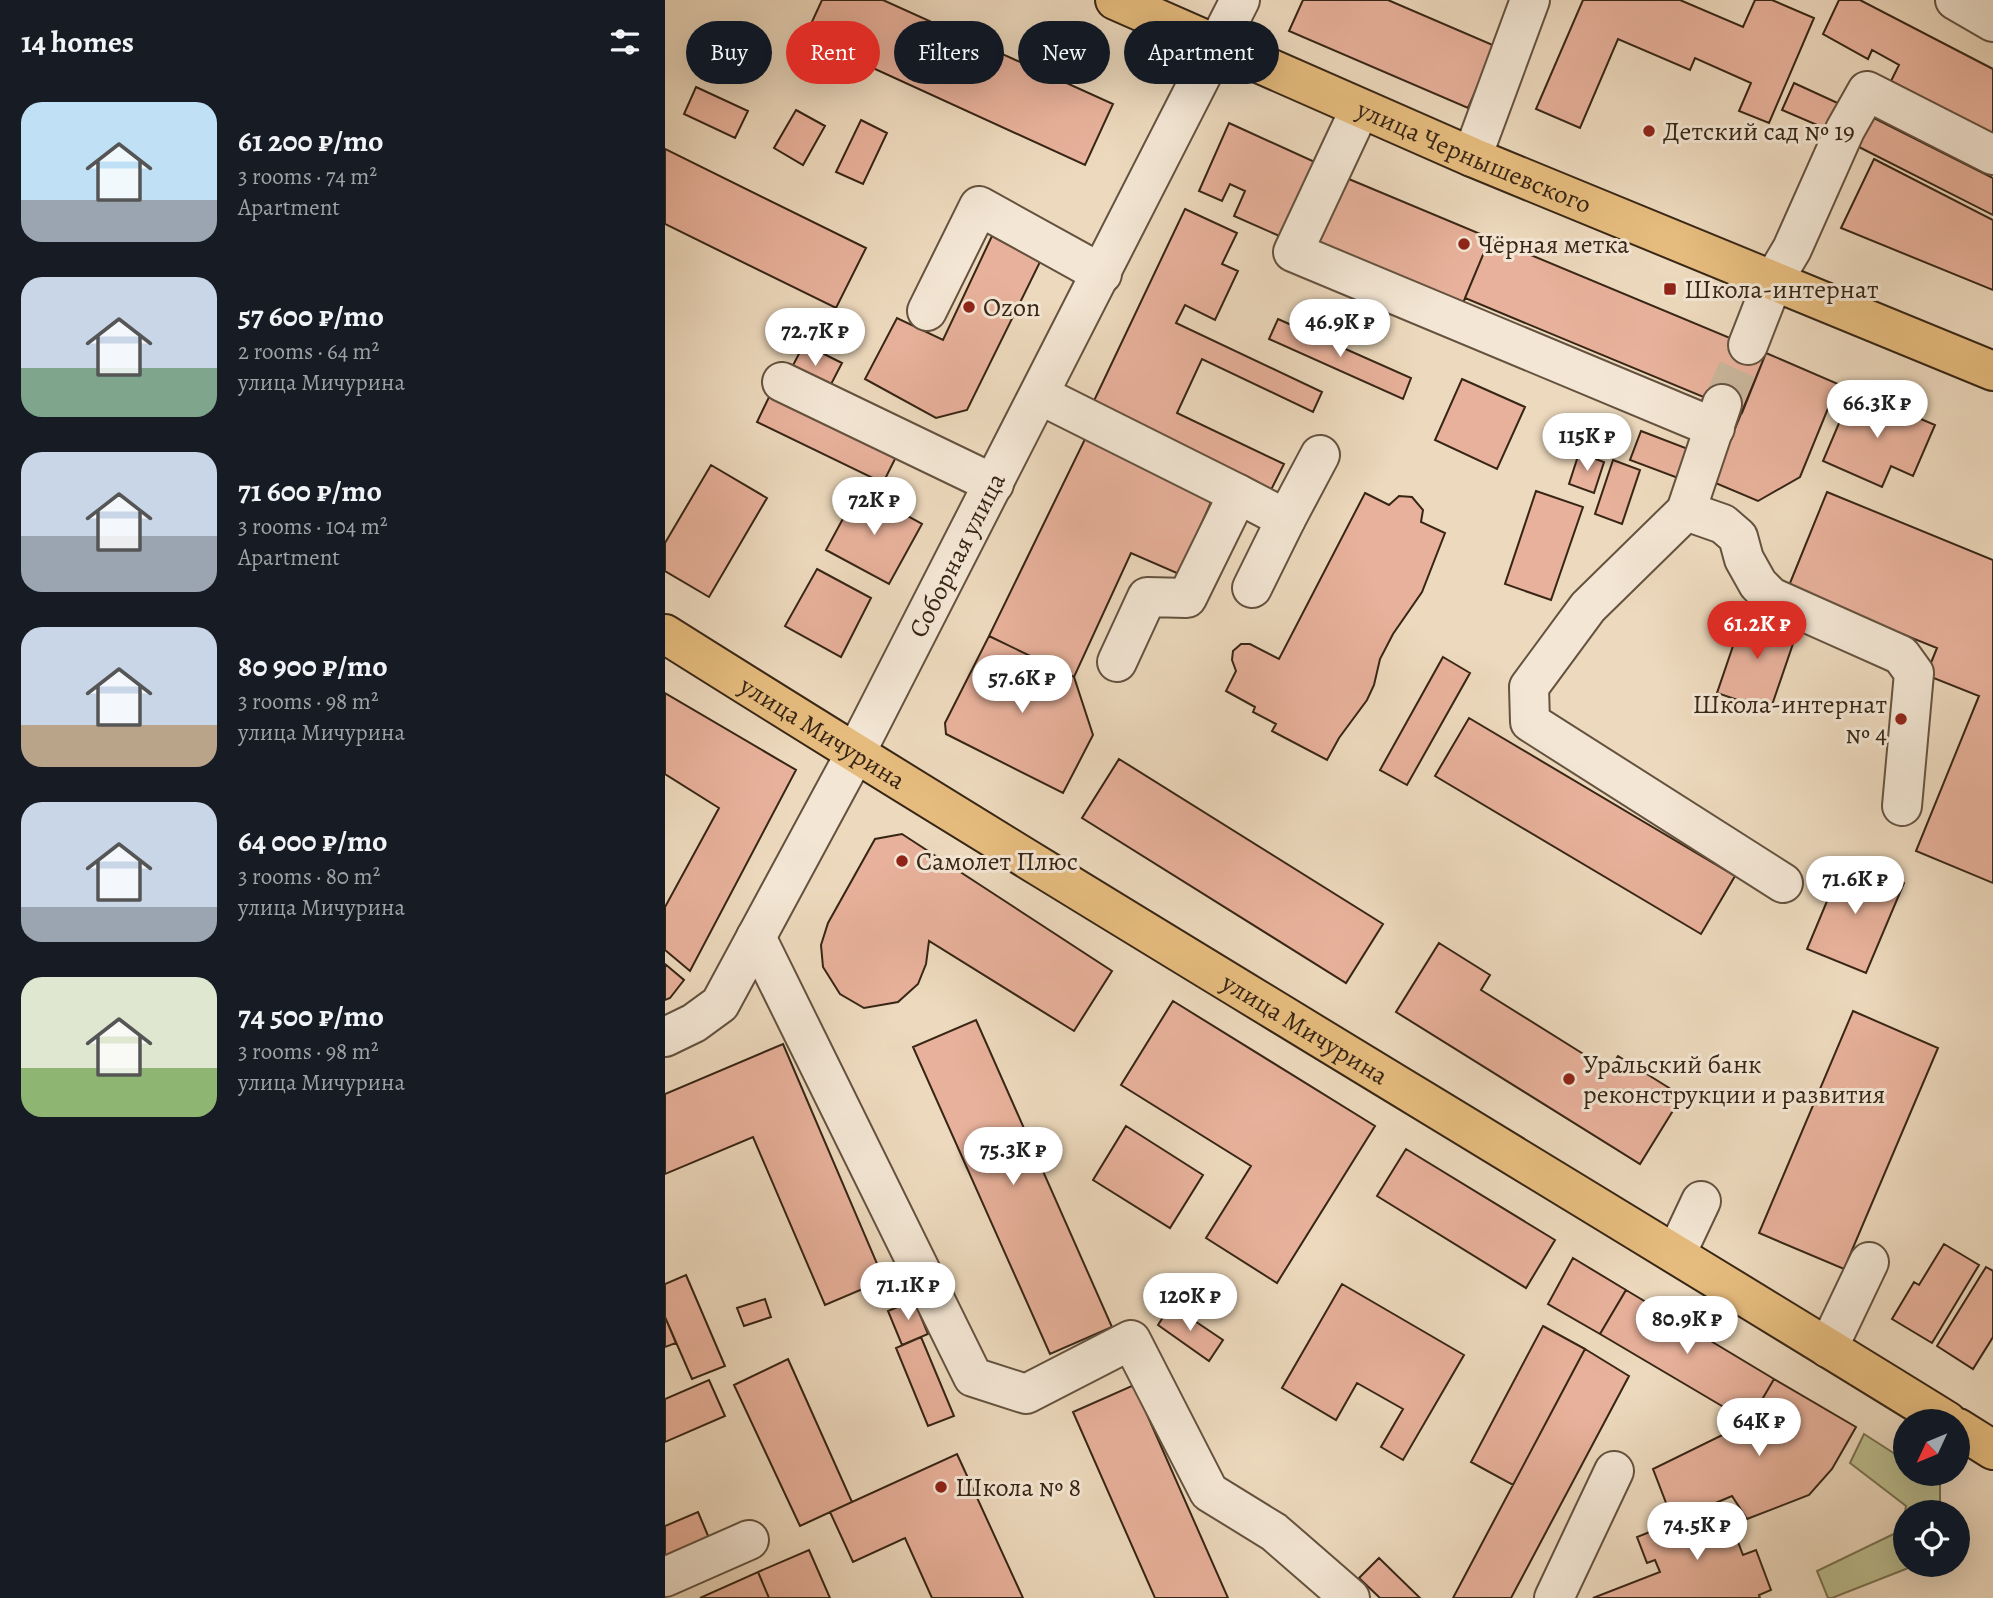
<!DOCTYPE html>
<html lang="en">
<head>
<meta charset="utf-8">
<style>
  body { margin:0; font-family:Alegreya,serif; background:#242831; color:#f1f3f6; height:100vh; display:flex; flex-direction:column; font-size:26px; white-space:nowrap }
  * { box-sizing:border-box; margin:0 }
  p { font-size:23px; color:#9ea1a6 }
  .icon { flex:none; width:38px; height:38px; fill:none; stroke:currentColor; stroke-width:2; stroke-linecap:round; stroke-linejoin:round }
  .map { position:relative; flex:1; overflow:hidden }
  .panel { display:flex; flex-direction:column; background:#171b24; width:665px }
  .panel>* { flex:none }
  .banner { position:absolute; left:21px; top:21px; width:665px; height:63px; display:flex; gap:14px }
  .needle { width:46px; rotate:226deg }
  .tools { position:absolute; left:1228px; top:1409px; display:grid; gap:14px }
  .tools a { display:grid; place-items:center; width:77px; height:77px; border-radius:50%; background:#171b24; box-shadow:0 7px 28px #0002; font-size:35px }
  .price { position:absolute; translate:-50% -60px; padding:0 16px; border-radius:24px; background:#fff; color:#222; font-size:23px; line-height:46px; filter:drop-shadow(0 2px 4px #0008) }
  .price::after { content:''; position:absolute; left:50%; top:42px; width:21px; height:16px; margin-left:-10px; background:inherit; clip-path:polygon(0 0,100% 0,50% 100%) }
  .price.on { background:#d93025; color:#fff }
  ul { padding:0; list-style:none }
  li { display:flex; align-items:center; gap:21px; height:175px; padding:0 21px }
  li span { display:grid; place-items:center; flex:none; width:196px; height:140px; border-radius:21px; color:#555 }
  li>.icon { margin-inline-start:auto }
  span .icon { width:84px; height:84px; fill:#fffc; stroke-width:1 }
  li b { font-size:30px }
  h2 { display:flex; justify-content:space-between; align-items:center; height:84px; padding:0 21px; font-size:30px }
  .tag { padding:0 24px; border-radius:32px; background:#171b24; box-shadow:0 7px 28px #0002; font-size:24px; line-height:63px }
  .tag.on { background:#d93025; color:#fff }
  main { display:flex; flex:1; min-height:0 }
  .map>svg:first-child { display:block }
  .green { fill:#bcbe8f; stroke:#7a7252; stroke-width:2 }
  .building { fill:#e8b19b; stroke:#372515; stroke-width:2 }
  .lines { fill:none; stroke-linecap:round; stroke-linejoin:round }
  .minor-tunnel { stroke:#c9b59b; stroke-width:38; stroke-dasharray:38 19; stroke-linecap:butt }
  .minor-casing { stroke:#64523f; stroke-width:42 }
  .major-casing { stroke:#372515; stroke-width:42 }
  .minor { stroke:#f3e6d4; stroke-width:38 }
  .major { stroke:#e6bc7e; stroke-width:38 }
  .poi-dot { fill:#8f2418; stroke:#f3e6d4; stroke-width:2.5 }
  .labels { text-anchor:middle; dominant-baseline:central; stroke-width:6; stroke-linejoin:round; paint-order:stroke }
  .poi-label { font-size:26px; fill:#372515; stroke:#f3e6d4; text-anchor:start }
  .street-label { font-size:26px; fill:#372515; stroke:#f3e6d4 }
</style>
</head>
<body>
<main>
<section class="panel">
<h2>14 homes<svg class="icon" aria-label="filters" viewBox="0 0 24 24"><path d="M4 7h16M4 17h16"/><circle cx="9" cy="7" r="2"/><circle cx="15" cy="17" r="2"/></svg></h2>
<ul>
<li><span style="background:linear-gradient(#bfe0f5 70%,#9aa5b1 0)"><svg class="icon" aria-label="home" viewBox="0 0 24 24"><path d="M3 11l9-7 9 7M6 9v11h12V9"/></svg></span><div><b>61 200 ₽/mo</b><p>3 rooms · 74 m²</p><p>Apartment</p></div></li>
<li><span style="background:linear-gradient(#c9d6e8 65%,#7fa58c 0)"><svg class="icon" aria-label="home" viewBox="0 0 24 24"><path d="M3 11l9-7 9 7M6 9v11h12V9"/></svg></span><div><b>57 600 ₽/mo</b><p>2 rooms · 64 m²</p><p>улица Мичурина</p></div></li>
<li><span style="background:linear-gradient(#c9d6e8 60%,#9aa5b1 0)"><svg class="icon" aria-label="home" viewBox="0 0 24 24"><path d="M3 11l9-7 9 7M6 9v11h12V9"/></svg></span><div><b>71 600 ₽/mo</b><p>3 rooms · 104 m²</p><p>Apartment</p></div></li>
<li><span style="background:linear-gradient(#c9d6e8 70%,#b9a48a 0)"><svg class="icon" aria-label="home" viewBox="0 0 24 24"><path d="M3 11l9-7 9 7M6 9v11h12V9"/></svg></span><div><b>80 900 ₽/mo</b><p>3 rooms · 98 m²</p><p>улица Мичурина</p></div></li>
<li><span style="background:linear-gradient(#c9d6e8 75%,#9aa5b1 0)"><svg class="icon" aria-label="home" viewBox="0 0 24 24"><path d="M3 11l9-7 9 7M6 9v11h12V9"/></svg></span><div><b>64 000 ₽/mo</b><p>3 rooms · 80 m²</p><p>улица Мичурина</p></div></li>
<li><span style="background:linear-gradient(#dfe7d0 65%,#8fb573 0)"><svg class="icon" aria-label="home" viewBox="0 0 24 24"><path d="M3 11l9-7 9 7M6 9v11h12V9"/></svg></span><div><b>74 500 ₽/mo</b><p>3 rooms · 98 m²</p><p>улица Мичурина</p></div></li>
</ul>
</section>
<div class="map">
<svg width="1328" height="1598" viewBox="0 0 1328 1598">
  <rect width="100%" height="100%" fill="#edd9bd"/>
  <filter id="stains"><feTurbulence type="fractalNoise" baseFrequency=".00286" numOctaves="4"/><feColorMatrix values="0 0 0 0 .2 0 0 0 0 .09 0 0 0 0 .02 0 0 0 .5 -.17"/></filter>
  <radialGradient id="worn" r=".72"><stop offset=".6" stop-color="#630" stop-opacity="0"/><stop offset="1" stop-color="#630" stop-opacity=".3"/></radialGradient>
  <!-- green -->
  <path class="green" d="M1199,1434L1241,1461V1474H1260L1275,1484V1512H1241V1564L1251,1565L1167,1598H1163L1152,1571L1237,1530L1241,1506L1185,1463Z"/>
  <!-- building -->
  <path class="building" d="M157,0H218L448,104L420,165L140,37Z
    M638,0H723L830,46L803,108L624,31Z
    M918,0H1015L1078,27L1090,0H1107L1149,18L1104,123L1074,111L1086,83L1030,58L1025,70L953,39L915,128L871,109Z
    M1174,0H1195L1328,69V134L1226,81L1234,65L1207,50L1203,59L1158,34Z
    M1129,83L1177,105L1166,131L1117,110Z
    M31,87L83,111L70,138L19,114Z
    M131,110L160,126L138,165L109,148Z
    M1205,116L1328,178V215L1190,145Z
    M196,120L222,133L198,184L171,172Z
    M564,123L652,163L619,238L569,216L580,191L565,184L557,201L534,191Z
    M0,149L201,248L171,308L0,224Z
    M1209,159L1328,220V290L1176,228Z
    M679,177L825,238L798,303L652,242Z
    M520,209L572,233L557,264L573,271L550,320L520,305L511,323L657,392L648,412L537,359L512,413L619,464L605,492L426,407Z
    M327,236L375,262L302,410L271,418L200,379L232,318L278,340Z
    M825,238L1101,353L1077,413L800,298Z
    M613,319L746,378L738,399L604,339Z
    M139,344L177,363L162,392L124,373Z
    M1101,353L1173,384L1135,477L1093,501L1048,482Z
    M797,379L860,407L832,469L770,440Z
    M1188,390L1270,425L1248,476L1226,466L1217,487L1158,461Z
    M104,397L231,457L218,483L92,422Z
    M976,431L1031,452L1021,481L965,460Z
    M421,437L547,500L514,574L466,553L409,677L324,636Z
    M914,453L939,462L929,493L904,484Z
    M948,460L975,470L957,524L930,514Z
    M46,465L102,498L44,597L0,571V543Z
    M194,489L257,524L224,584L161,550Z
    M871,491L918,507L886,600L840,584Z
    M1162,492L1328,560V883L1251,851L1314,696L1261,675L1272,648L1123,588Z
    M700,493L724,505L734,496L747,497L758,510L756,522L780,533L757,592L728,634L715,659L709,685L702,700L674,738L662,760L607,731L611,724L588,712L590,707L561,691L571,671L567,660L568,651L576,644H585L614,659Z
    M152,569L206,598L176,657L120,626Z
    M1080,611L1133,629L1105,711L1052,693Z
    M324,636L409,677L428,735L398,793L281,734L280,723Z
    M778,657L805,673L742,785L715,770Z
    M0,693L131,770L25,971L0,950V907L54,808L0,774Z
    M804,718L1070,876L1036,934L770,776Z
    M454,759L718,924L681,983L417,818Z
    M237,834L447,971L409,1031L264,941L261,964L253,984L233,1002L199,1008L175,994L158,967L156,945L163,923L210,839Z
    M1180,858L1239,883L1201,973L1142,949Z
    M774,943L825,975L816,990L944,1070L953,1056L1017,1096L975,1164L731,1012Z
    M0,964L19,980L5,998L0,1000Z
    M508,1001L710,1126L612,1283L541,1238L586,1166L456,1085Z
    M1188,1011L1273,1048L1179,1269L1094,1233Z
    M311,1020L447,1327L385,1354L248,1047Z
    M118,1044L219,1280L160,1305L88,1137L0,1174V1094Z
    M461,1126L538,1175L505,1228L428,1180Z
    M741,1149L890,1240L861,1288L712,1196Z
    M1279,1244L1314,1265L1267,1343L1227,1319L1249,1282L1254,1285Z
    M908,1258L961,1290L935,1334L883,1304Z
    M1321,1267L1328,1271V1337L1308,1369L1272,1346Z
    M21,1275L60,1366L27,1379L0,1317V1284Z
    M677,1284L799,1355L738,1460L716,1447L738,1409L692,1383L671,1420L617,1388Z
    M961,1290L1109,1379L1084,1422L935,1334Z
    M100,1299L106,1317L79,1326L72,1308Z
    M249,1300L263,1334L237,1345L223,1311Z
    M506,1305L558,1340L544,1361L493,1325Z
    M0,1317L11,1343L0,1347Z
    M878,1326L920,1349L848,1485L806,1462Z
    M256,1337L289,1416L263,1426L231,1348Z
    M920,1349L964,1376L846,1598H788Z
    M123,1359L187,1502L135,1526L69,1385Z
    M1109,1379L1191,1427L1167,1469L1144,1495L1082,1519L1067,1496L1008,1521L988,1469L1084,1422Z
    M44,1380L60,1416L0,1442V1399Z
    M469,1385L563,1598H490L408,1412Z
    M292,1454L358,1598H267L240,1538L188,1562L165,1512Z
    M1058,1503L1078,1555L1091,1550L1106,1590L1094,1595L1095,1598H928L995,1572L990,1560L982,1563L972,1537Z
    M33,1512L44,1538L0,1557V1526Z
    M144,1550L165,1598H104L93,1572Z
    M714,1558L755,1598H715L694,1578Z
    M93,1572L104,1598H35Z"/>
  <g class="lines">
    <!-- minor-tunnel -->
    <path class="minor-tunnel" d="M1057,404L1083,345"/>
    <!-- minor casing -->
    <g class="minor-casing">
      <g id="minor">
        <path d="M1290,0L1328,22"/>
        <path d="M695,109L628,252L1050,428"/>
        <path d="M807,157L865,0"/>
        <path d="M262,311L314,206L437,274"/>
        <path d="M1083,345L1108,281L1127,249L1180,130L1202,91L1328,155"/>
        <path d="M117,382L329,484"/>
        <path d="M375,395L573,494L522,598L482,597L452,662"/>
        <path d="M1057,404L1021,511L923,607L864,687L865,722L1118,883"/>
        <path d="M573,494L621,519L587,588"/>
        <path d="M1021,511L1058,524L1073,537L1079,559L1093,584L1106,597L1236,655L1249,673L1237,806"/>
        <path d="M621,519L655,455"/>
        <path d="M91,937L308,1377L361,1394L466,1340L544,1492L609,1532L685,1598"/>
        <path id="s1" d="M0,1037L29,1023L55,1004L190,754L575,0"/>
        <path d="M1011,1254L1036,1201"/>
        <path d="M1163,1348L1204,1262"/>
        <path d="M0,1577L84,1540"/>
        <path d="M889,1598L949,1471"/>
      </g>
    </g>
    <!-- major casing -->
    <g class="major-casing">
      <g id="major">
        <path id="s2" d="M450,0L807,157L1328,371"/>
        <path id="s3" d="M0,634C424,901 855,1157 1282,1421"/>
        <path d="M1293,1428L1328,1450"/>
      </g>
    </g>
    <!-- minor -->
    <use href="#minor" class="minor"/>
    <!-- major -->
    <use href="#major" class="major"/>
  </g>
  <!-- markers -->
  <g class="poi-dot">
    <circle cx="984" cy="131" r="7"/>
    <circle cx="799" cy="244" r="7"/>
    <rect x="998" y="282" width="14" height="14" rx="3.5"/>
    <circle cx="304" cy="307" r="7"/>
    <circle cx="1236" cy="719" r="7"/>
    <circle cx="237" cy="861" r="7"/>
    <circle cx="904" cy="1079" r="7"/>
    <circle cx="276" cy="1487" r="7"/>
  </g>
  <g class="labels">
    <!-- poi labels -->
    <g class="poi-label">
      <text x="998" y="131">Детский сад № 19</text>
      <text x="813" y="244">Чёрная метка</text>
      <text x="1019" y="289">Школа-интернат</text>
      <text x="318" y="307">Ozon</text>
      <text x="1222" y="704" text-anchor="end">Школа-интернат<tspan x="1222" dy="30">№ 4</tspan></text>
      <text x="251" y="861">Самолет Плюс</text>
      <text x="918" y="1064">Уральский банк<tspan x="918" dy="30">реконструкции и развития</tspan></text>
      <text x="290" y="1487">Школа № 8</text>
    </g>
    <!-- street labels -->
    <g class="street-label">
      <text stroke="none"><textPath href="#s2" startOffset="392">улица Чернышевского</textPath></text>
      <text stroke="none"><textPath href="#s1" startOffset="572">Соборная улица</textPath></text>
      <text stroke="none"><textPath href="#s3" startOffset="186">улица Мичурина</textPath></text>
      <text stroke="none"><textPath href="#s3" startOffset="752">улица Мичурина</textPath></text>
    </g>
  </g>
  <rect width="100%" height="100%" filter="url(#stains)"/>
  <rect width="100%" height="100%" fill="url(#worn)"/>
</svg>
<div class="tools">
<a><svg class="needle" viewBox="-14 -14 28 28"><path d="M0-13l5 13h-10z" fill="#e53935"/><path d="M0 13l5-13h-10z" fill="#9ea1a6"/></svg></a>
<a><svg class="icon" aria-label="locate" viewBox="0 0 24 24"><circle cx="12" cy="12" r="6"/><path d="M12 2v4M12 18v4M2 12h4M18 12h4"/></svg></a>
</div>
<b class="price" style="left:675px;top:359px">46.9K ₽</b>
<b class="price" style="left:150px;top:368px">72.7K ₽</b>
<b class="price" style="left:1212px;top:440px">66.3K ₽</b>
<b class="price" style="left:922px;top:473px">115K ₽</b>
<b class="price" style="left:209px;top:537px">72K ₽</b>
<b class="price on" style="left:1092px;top:661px">61.2K ₽</b>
<b class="price" style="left:357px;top:715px">57.6K ₽</b>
<b class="price" style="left:1190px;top:916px">71.6K ₽</b>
<b class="price" style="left:348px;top:1187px">75.3K ₽</b>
<b class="price" style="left:243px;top:1322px">71.1K ₽</b>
<b class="price" style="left:525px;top:1333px">120K ₽</b>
<b class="price" style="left:1022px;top:1356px">80.9K ₽</b>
<b class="price" style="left:1094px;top:1458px">64K ₽</b>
<b class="price" style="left:1032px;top:1562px">74.5K ₽</b>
<div class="banner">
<a class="tag">Buy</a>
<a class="tag on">Rent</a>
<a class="tag">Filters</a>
<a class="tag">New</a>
<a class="tag">Apartment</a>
</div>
</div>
</main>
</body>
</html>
